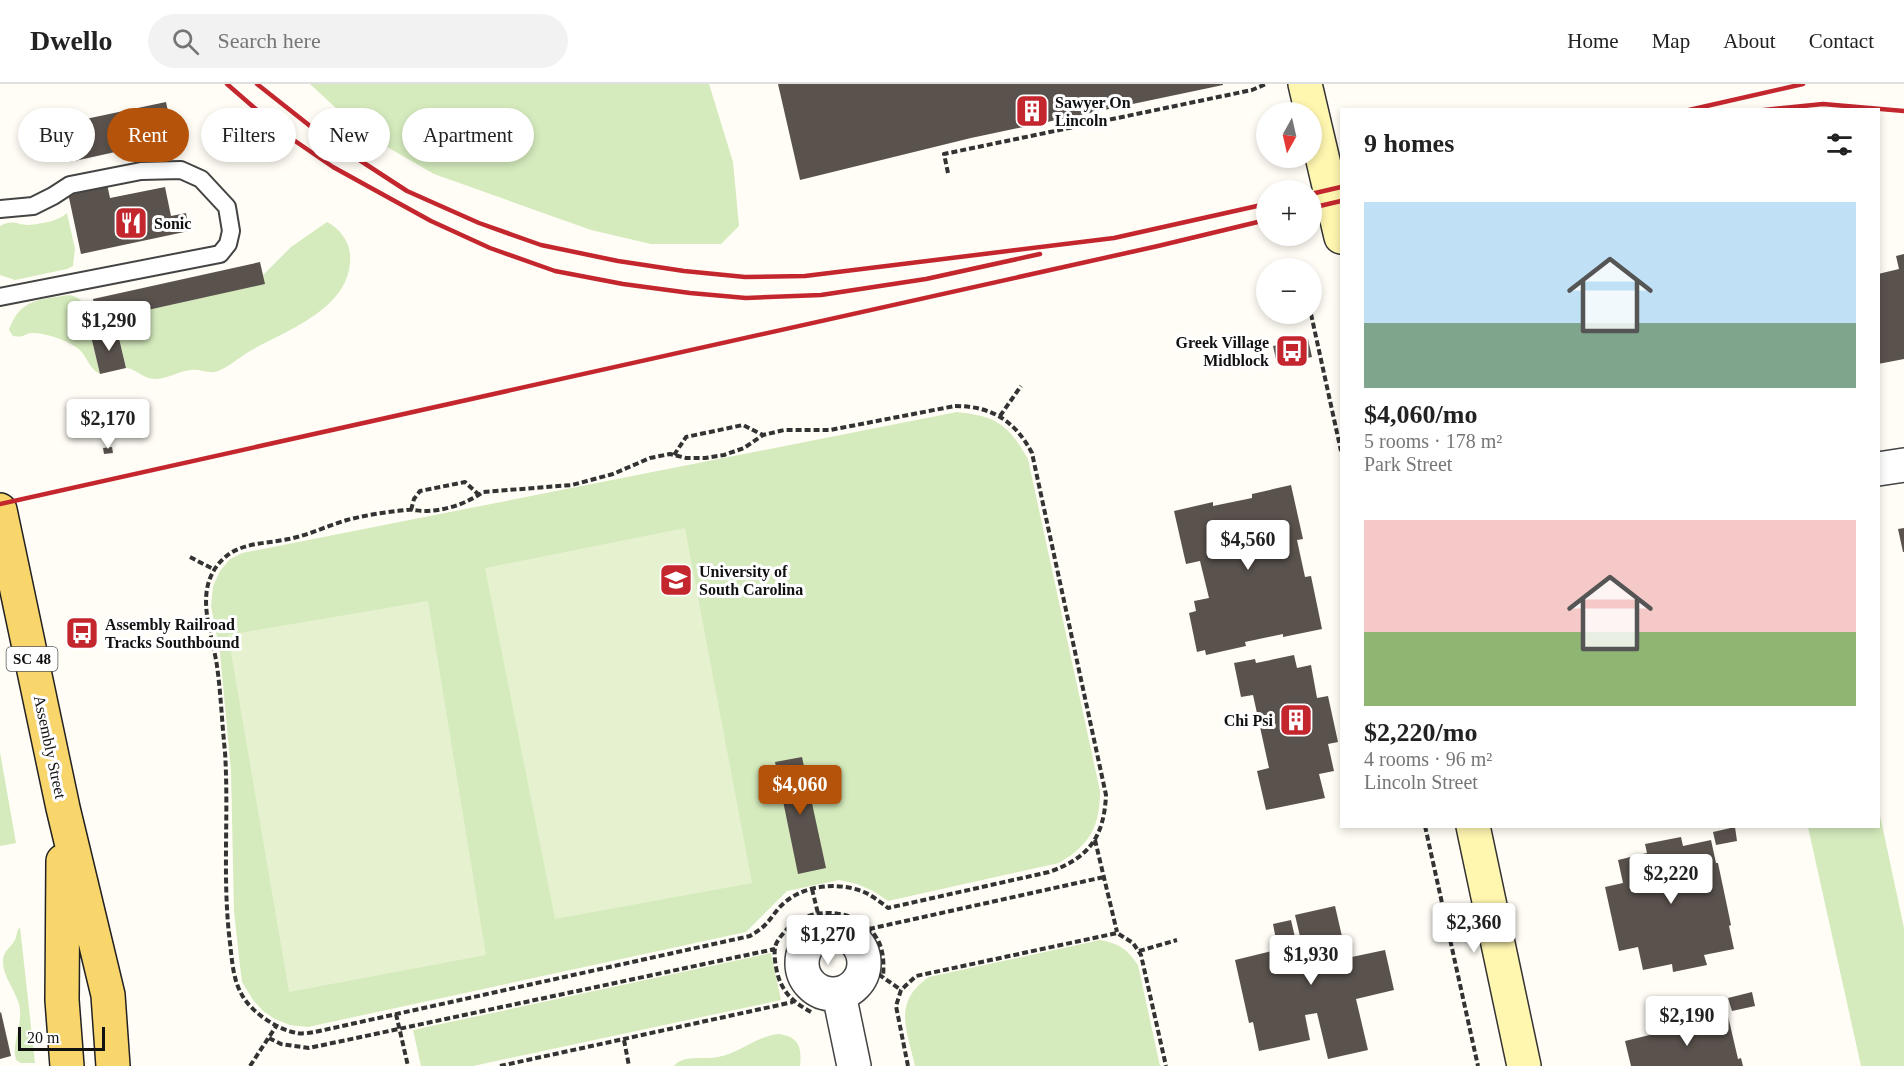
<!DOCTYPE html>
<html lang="en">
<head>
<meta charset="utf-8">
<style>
  body { margin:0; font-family:Georgia,serif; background:#f2f2f2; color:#222; height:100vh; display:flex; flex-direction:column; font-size:22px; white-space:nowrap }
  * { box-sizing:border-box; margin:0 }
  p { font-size:20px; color:#767676 }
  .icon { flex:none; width:33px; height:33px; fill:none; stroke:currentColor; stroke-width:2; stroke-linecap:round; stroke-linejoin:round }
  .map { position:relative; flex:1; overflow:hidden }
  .details { position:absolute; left:1340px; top:24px; width:540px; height:720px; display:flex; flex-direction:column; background:#fff; border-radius:0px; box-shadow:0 3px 9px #0003 }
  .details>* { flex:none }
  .top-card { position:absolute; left:18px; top:24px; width:570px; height:54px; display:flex; gap:12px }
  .needle { width:39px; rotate:188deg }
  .buttons { position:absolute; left:1256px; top:18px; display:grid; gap:12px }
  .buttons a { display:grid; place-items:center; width:66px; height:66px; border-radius:50%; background:#fff; box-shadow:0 3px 9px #0003; font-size:30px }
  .scale { position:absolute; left:18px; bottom:15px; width:87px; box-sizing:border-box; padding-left:6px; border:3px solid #111; border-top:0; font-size:16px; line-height:21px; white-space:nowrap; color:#111; -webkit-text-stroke:4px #fff; paint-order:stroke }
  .price { position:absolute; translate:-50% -51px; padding:0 14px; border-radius:6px; background:#fff; color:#222; font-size:20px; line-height:39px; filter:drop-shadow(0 2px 3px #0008) }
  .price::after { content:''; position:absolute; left:50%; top:36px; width:18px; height:14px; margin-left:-9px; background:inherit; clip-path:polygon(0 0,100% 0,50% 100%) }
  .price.active { background:#b45309; color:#fff }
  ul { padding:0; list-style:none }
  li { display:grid; align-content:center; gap:12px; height:318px; padding:0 24px }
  li span { display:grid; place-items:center; height:186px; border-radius:0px; color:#555 }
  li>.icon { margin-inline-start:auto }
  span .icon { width:108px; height:108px; fill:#fffc; stroke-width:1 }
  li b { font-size:26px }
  h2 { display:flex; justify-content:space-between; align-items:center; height:72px; padding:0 24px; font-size:26px }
  .chip { padding:0 21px; border-radius:27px; background:#fff; box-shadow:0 3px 9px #0003; font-size:21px; line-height:54px }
  .chip.active { background:#b45309; color:#fff }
  header { display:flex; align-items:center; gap:36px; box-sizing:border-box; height:84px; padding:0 30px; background:#fff; border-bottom:2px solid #e0e0e0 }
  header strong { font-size:28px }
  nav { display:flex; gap:33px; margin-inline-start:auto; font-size:21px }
  .search { width:420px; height:54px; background:#f2f2f2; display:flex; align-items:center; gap:15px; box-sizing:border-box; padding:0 21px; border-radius:33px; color:#767676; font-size:22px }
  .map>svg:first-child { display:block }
  .green { fill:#d5ebbd }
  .pitch { fill:#e6f2cf }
  .building { fill:#5a524d }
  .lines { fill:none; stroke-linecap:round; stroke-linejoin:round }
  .lane-casing { stroke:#444; stroke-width:20 }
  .street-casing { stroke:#444; stroke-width:36 }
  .secondary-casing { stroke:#333; stroke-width:36 }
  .primary-casing { stroke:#222; stroke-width:36 }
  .path { stroke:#333; stroke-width:4; stroke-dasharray:6 3; stroke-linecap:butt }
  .lane { stroke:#fff; stroke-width:16 }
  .street { stroke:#fff; stroke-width:33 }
  .secondary { stroke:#fff6b0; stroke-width:33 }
  .primary { stroke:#f9d66b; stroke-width:33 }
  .rail { stroke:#c4262e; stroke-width:4.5 }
  .labels { text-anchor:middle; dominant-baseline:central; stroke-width:6; stroke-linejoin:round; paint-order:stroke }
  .shield { fill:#fff; stroke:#585858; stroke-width:1.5 }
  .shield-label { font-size:15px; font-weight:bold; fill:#111 }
  .poi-label { font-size:16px; font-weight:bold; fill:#111; stroke:#fff; text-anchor:start }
  .street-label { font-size:16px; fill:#111; stroke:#fff }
</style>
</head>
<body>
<header>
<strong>Dwello</strong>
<div class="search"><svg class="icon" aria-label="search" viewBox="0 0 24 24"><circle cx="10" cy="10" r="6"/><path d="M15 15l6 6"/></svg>Search here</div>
<nav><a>Home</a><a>Map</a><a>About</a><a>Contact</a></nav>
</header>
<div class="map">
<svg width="1904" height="982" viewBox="0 0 1904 982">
  <rect width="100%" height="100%" fill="#fffdf5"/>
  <!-- green -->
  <path class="green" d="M310,0H709L733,78L739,142L721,160H651L591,146L434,90L363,49Z
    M67,129L75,165L73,182L67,185L15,196L0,191V142C14,135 16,141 29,141C41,140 59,137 67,129Z
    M327,138C339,144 349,157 350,170C354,224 287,246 250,267C241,272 224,287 214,288C207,289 199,285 191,286C179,287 167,295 155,295C143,295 137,285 126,284L117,246L91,252L100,290C88,284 87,270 76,263C66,256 43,248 31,249C22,251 23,254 13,252L9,246C20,214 40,216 69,211C83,213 90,227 98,237L264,200L263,191L291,163Z
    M957,328C996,332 1008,340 1028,375L1100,707C1100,742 1090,761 1059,779L888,817L873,807L857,800L839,796L787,807L746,848L308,943L290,941L275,935L263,927L253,916L242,898L240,882L234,827L231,687L220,569L211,522L213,502L220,487L230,475L242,469Z
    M0,668L16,759L0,762Z
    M1878,722L1904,844V982H1861L1808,743L1878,742Z
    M20,843L35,979H21L16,976C11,958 24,940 19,920C15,906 2,891 3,876C3,868 11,863 15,856C17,851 16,848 20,843Z
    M1100,856C1120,860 1127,865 1138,881L1160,982H915C907,946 892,918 929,893Z
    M771,869L781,916L473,982H421L413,946Z
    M779,950C799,953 802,963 800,982H674C683,970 704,976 718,973C740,969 757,952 779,950Z"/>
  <!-- pitch -->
  <path class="pitch" d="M685,444L752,799L555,835L485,484Z
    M428,517L486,871L289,908L228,551Z"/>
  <!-- building -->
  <path class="building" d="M778,0H1223V1L971,54L800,96Z
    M166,18L174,55L70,78L62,40Z
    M107,100L110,114L165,103L171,132L186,129L189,147L81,170L68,109Z
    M1904,170V275L1878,280V190L1899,185L1896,172Z
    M260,178L265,200L98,237L93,215Z
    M117,246L126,284L100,290L91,252Z
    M1308,255L1312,273L1277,280L1273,262Z
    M112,363L113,369L104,370L103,364Z
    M1291,401L1303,455L1297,456L1305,493L1311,492L1322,545L1283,553V550L1245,558L1246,562L1206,571L1205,566L1197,568L1189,529L1196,527L1194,517L1209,514L1200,477L1186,480L1174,427L1213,418V422L1252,414V410Z
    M1904,444V468H1903L1898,445Z
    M1294,571L1297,584L1311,581L1317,614L1328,612L1338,658L1328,660L1334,687L1319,690L1325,714L1266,726L1257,687L1269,684L1253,611L1241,613L1234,579L1255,575L1256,579Z
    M802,673L826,784L798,790L775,678Z
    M1735,743L1737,757L1716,761L1713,748Z
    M1681,753L1683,762L1711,756L1716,779H1718L1731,841L1729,842L1734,865L1704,871L1707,881L1673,888L1672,880L1643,886L1638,863L1619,867L1605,803L1623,799L1618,776L1647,769L1645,760Z
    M1335,822L1347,874L1385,866L1394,906L1356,915L1368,966L1328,975L1317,929L1305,931L1310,956L1259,967L1253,938L1249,939L1235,876L1272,867L1271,862L1277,861L1273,840L1291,836L1300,875L1305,874L1295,831Z
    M1752,908L1755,922L1732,927L1728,914Z
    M1,928L11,972L0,975V929Z
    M1728,932L1738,975L1741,974L1743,982H1631L1625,957Z"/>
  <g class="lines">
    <!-- lane casing -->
    <g class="lane-casing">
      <path id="lane" d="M0,125L33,122L53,112L70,101L141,87L181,86L201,95L227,123L231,147L228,160L220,170L0,213"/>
    </g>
    <!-- street casing -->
    <g class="street-casing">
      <path id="street" d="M1878,385L1904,381
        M802 879a31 31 0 1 1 62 0a31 31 0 1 1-62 0Z
        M839,910L854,982"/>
    </g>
    <!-- secondary casing -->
    <g class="secondary-casing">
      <path id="secondary" d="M1305,0L1341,153
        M1473,742L1524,982"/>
    </g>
    <!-- primary casing -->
    <g class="primary-casing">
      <path id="primary" d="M0,426L63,724L108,911L113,982
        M63,777L62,916L67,982"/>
    </g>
    <!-- path -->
    <path class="path" d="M948,89L944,70L1252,6L1266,0
      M1311,230L1341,367
      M955,322C992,322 1015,337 1032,369L1106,711C1104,753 1089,774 1049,788L888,824C882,819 875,814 868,810C843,797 805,800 784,819C776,826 772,834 765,841C761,845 755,849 750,852L315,948C309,949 302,950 297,949C278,946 251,928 242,911C233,896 232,876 230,859C222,795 229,732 225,668C222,640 221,611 217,582C212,547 192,505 223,475C240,459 262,460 283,456C305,453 326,442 347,436C366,431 386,428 406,426C412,425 418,427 424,427C444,427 466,420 483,408L572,401L613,390L650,374L670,370L686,374H705L724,371L744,364L763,351L784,346H830Z
      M1000,332L1021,302
      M674,371L686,353L743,341L763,351
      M411,426L414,415L420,407L465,398L479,411
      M190,473L215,486
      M1425,742L1478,982
      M1095,756L1117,848
      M812,805L823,850
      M869,845L1104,793
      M1139,867L1177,856
      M864,880L901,906
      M811,928C791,917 780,906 776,883C775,878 774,870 775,864C776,857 782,851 787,845C811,821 857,824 876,853C884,865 884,880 883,893
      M396,930L408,982
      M269,954L281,960L309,964L775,865
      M624,956L629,982
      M250,982L277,941
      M500,982L793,918
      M908,982L896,922L901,906L916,892L1117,849L1133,859L1141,871L1166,982"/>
    <!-- lane -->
    <use href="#lane" class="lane"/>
    <!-- street -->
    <use href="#street" class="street"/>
    <!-- secondary -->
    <use href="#secondary" class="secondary"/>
    <!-- primary -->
    <use href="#primary" class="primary"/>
    <!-- rail -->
    <path class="rail" d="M227,0L282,48L333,83L431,137L490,164L555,187L623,200L690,209L746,214L821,211L926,195L1040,170
      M257,0L324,53L407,107L479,139L541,161L618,177L684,187L745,193L805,192L1114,154L1266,120
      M1689,26L1803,0
      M1764,26L1823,20L1904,27
      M1311,110L1341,103
      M1311,124L1341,117
      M0,420L1158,162L1266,136"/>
  </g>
  <!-- icons -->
  <defs>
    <g id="building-square" transform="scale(1.725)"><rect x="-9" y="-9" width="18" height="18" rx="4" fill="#c4262e" stroke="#fff"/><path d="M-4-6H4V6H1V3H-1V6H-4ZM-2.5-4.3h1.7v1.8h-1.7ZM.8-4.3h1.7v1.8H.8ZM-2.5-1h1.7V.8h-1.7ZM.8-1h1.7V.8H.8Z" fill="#fff"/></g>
    <g id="restaurant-square" transform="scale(1.725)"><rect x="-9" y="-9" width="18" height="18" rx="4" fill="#c4262e" stroke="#fff"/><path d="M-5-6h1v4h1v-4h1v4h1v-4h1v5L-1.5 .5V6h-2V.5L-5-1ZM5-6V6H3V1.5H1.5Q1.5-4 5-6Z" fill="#fff"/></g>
    <g id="bus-square" transform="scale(1.725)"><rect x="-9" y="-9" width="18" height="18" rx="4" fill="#c4262e" stroke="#fff"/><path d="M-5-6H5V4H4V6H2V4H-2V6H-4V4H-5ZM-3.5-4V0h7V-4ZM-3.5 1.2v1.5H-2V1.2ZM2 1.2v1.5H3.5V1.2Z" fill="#fff"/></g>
    <g id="university-square" transform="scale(1.725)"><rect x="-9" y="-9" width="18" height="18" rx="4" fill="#c4262e" stroke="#fff"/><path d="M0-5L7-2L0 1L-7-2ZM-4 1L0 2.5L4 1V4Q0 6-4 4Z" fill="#fff"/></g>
  </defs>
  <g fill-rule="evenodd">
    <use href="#building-square" x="1032" y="27"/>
    <use href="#restaurant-square" x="131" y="139"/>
    <use href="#bus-square" x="1292" y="267"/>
    <use href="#university-square" x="676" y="496"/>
    <use href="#bus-square" x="82" y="549"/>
    <use href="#building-square" x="1296" y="636"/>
  </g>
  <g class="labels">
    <!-- shield labels -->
    <rect class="shield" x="6.5" y="563" width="51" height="24" rx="4.5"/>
    <g class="shield-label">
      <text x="32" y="575">SC 48</text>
    </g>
    <!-- poi labels -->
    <g class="poi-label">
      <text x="1055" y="18">Sawyer On<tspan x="1055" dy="18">Lincoln</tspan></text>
      <text x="154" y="139">Sonic</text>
      <text x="1269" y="258" text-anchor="end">Greek Village<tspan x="1269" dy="18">Midblock</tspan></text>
      <text x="699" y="487">University of<tspan x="699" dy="18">South Carolina</tspan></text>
      <text x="105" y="540">Assembly Railroad<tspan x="105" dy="18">Tracks Southbound</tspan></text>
      <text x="1273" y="636" text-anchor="end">Chi Psi</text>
    </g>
    <!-- street labels -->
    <g class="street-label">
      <text transform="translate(50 663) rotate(78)">Assembly Street</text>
    </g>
  </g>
</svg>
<div class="buttons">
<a><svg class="needle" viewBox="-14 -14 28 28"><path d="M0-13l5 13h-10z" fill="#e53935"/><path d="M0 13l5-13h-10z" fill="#767676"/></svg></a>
<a>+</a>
<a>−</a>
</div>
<div class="scale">20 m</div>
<b class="price" style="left:109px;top:268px">$1,290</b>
<b class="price" style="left:108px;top:366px">$2,170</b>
<b class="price" style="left:1248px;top:487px">$4,560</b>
<b class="price active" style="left:800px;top:732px">$4,060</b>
<b class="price" style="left:1671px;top:821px">$2,220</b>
<b class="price" style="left:1474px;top:870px">$2,360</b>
<b class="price" style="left:828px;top:882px">$1,270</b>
<b class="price" style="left:1311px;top:902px">$1,930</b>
<b class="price" style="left:1687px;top:963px">$2,190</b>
<div class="top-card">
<a class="chip">Buy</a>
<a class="chip active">Rent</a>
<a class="chip">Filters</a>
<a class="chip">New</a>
<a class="chip">Apartment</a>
</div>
<section class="details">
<h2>9 homes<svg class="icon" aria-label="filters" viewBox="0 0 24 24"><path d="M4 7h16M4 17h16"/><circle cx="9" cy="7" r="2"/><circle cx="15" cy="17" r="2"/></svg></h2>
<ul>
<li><span style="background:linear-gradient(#bfe0f5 65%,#7fa58c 0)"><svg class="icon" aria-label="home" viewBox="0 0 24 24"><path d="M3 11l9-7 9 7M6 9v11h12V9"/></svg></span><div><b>$4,060/mo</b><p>5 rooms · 178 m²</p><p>Park Street</p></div></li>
<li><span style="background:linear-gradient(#f6c9c9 60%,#8fb573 0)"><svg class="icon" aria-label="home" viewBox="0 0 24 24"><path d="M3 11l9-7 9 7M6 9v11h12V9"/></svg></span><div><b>$2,220/mo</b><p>4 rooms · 96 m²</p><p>Lincoln Street</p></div></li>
</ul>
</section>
</div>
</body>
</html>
